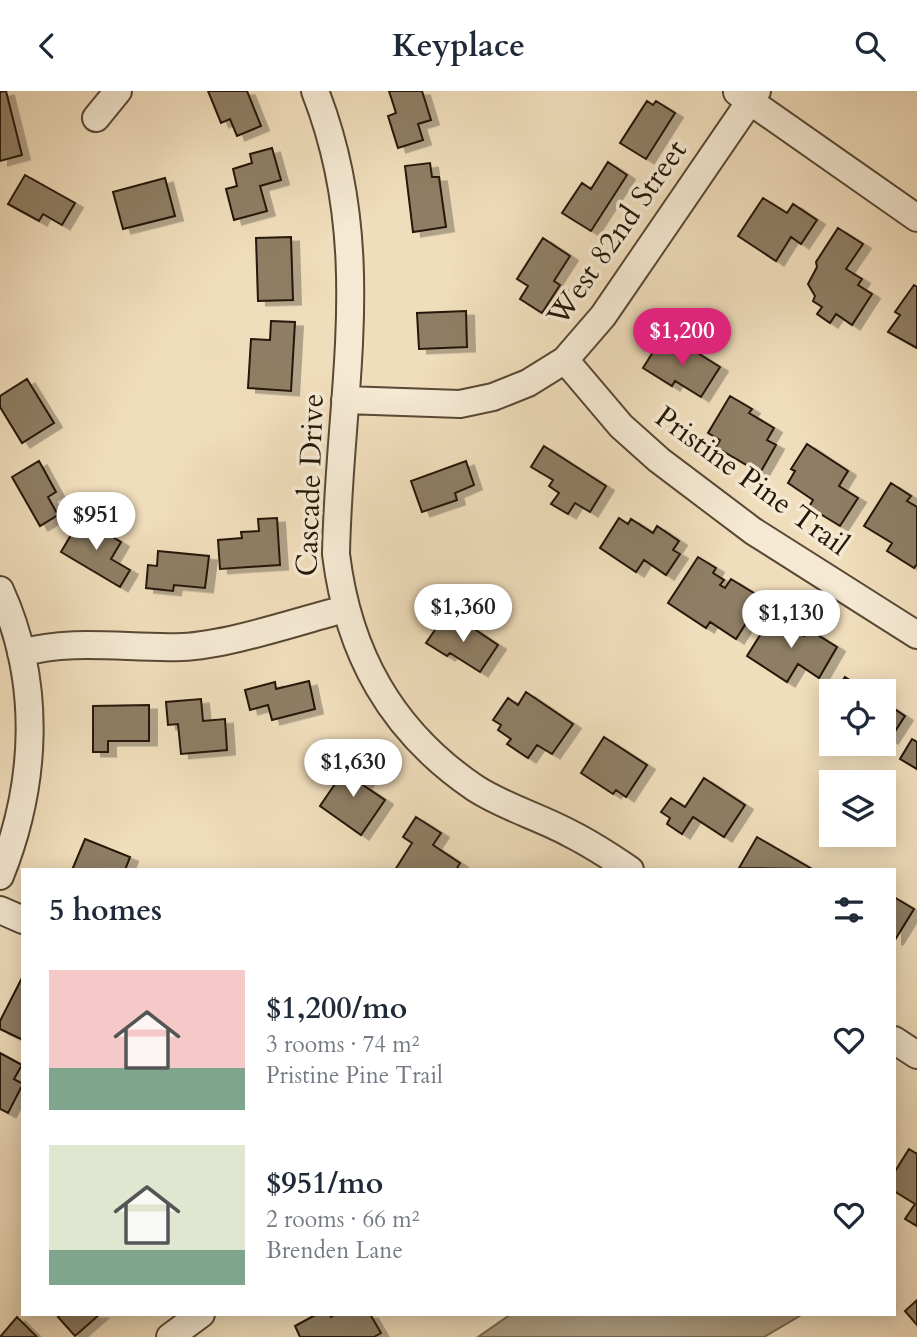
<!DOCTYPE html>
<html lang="en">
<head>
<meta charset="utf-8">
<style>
  body { margin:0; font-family:Cardo,serif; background:#f6f6f7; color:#1f2937; height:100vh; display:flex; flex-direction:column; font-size:26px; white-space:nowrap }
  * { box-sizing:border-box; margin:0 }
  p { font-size:23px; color:#747a83 }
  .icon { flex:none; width:38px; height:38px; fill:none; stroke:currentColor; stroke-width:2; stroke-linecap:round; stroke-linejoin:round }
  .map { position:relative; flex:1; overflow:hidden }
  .details { position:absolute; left:21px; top:777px; width:875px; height:448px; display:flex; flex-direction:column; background:#fff; border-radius:0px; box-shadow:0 4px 18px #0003 }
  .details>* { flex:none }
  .buttons { position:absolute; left:819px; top:588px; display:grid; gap:14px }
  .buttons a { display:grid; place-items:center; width:77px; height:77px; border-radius:0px; background:#fff; box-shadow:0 4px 18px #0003; font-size:35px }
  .price { position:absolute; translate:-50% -60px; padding:0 16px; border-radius:24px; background:#fff; color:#222; font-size:23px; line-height:46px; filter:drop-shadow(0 2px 4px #0008) }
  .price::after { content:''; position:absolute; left:50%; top:42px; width:21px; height:16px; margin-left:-10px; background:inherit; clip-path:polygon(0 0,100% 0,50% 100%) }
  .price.selected { background:#db2777; color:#fff }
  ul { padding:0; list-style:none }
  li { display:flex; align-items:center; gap:21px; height:175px; padding:0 28px }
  li span { display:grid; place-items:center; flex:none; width:196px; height:140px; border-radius:0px; color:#555 }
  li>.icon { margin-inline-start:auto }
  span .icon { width:84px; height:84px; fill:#fffc; stroke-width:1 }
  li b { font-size:30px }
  h2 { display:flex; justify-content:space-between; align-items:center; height:84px; padding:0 28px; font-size:30px }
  header { display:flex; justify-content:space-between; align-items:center; height:91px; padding:0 28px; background:#fff; font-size:32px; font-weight:800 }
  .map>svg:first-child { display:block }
  .water { fill:#ab9a7e; stroke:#75664e; stroke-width:2 }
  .building { fill:#8f7e65; stroke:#251707; stroke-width:2; filter:url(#shadow) }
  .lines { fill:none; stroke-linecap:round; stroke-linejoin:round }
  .minor-casing { stroke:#584834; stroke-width:30 }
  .minor { stroke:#f5e9d3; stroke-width:26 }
  .labels { text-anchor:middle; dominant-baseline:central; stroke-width:7; stroke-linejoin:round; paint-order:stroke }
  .street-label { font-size:30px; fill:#251707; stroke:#f5e9d3 }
</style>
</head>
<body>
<header><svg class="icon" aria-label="back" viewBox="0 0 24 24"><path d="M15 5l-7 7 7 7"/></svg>Keyplace<svg class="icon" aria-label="search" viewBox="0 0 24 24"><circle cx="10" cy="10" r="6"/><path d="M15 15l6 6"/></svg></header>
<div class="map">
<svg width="917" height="1246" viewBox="0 0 917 1246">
  <defs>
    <filter id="shadow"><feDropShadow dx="8" dy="4.5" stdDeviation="0" flood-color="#0004"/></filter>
  </defs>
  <rect width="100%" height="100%" fill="#f0ddbb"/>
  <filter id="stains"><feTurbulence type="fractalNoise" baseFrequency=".00286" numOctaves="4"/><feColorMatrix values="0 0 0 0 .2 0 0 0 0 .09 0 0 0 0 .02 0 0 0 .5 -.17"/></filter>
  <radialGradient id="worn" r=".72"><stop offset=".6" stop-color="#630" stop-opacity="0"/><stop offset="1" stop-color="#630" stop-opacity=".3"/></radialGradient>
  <!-- water -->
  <path class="water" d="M511,1223H803L764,1246H478Z"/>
  <!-- building -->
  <path class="building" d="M6,0L22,64L0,70V1Z
    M208,0H247L261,35L237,45L230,28L221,32Z
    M389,0H422L431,29L418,33L423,49L398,57L388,25L396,22Z
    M647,10L653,14L656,10L675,22L646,68L620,52Z
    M272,57L281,89L260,95L267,120L234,129L226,98L237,95L233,78L252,72L250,63Z
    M608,71L627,84L591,140L562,122L582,92L591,98Z
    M430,72L432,86H439L446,136L413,141L405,75Z
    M25,84L75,112L62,134L43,123L39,130L8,113Z
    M165,87L175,125L123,138L113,101Z
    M763,107L787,122L793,113L817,129L801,153L791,146L776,170L738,145Z
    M838,137L863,153L846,178L862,188L858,194L872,203L852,234L836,223L830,232L817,223L822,216L813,210L815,205L808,193L817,176L816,171Z
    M291,146L293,209L258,210L256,147Z
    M543,147L570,165L554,190L560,194L542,222L520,208L528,195L517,188Z
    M914,194L917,196V257L888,241L900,224L895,221Z
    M466,220L467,256L419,258L417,222Z
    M271,230L295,231L291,300L248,297L251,248L270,249Z
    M677,249L720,276L701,306L675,290L672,295L643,277L658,253L670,261Z
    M27,288L54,332L22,352L0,316V305Z
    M730,305L752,318L749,322L774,337L767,349L776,354L760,382L716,356L720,349L708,342Z
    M807,353L848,380L839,395L858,407L840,435L809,416L813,409L788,392L795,380L791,378Z
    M544,355L606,395L590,421L575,412L568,423L551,413L559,402L549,395L553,389L531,376Z
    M39,370L56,401L48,406L58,424L40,435L12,386Z
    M466,370L474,394L455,402L457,409L422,421L411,390Z
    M891,392L911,405L907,410L917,416V473L914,477L887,460L892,452L864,435Z
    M81,427L121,451L111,468L130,479L120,496L61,461Z
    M277,427L280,474L220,478L218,449L242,447L241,441L259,440L258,428Z
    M619,427L628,433L631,428L653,442L657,435L679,450L673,459L680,463L666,484L644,469L636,481L600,457Z
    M158,460L209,465L205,497L174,494L173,500L146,497L148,474L157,475Z
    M698,466L716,477L713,482L724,489L720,494L725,497L731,488L762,507L736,548L710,531L706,537L668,512Z
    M455,525L498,554L480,581L450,562L447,565L426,552L439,533L447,538Z
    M772,525L804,545L808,538L837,556L819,587L798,573L787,591L747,565Z
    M845,586L867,600H836Z
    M309,590L315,618L272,629L268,614L250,619L245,599L275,591L276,598Z
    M526,601L573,633L552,663L537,654L528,667L507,653L511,648L498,639L501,634L493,629L508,607L518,614Z
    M201,608L203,630L225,628L227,659L181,663L178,633L168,634L166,611Z
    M831,608V629L822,623Z
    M884,611L905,625L890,648L884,644Z
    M149,614V650H108V661H93V615Z
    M604,646L647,674L626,706L616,699L613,703L581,682Z
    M912,648L917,651V678L900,668Z
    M352,668L372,681L363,694L385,709L361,744L320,715Z
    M704,687L745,714L724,746L693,726L682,743L667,733L670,727L661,721L671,707L685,716Z
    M416,726L441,742L433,754L460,772L456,779H395L412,752L403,746Z
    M757,746L812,778L739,777Z
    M85,748L130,766L125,779H72Z
    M894,806L914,818L895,849H894Z
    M23,885V949L0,938V930Z
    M0,962L22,974L14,988L23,993L8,1022L0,1018Z
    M909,1058L917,1063V1135L905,1128L915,1113L894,1100V1082Z
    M917,1209V1234L905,1220Z
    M61,1223H100L75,1245L58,1226Z
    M317,1223H329L331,1226L336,1223H370L381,1242L374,1246H300L295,1235Z
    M17,1226L37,1246H0Z"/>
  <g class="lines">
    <!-- minor casing -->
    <g class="minor-casing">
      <path id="minor" d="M315,0C377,158 339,300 336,463C348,562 391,640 475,697C504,716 540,726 571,743C591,753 611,766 630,779
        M737,1L917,127
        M96,27L118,0
        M565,269L621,335L659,369L753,440L917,544
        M345,309L460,313L493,306L528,292L565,269L603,225L757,0
        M0,499C42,591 37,693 0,785
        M21,562C74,547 128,558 182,556C229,554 298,530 345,518
        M0,819L23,829
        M894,949L917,964
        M170,1246L201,1223"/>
    </g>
    <!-- minor -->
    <use href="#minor" class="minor"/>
  </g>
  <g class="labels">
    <!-- street labels -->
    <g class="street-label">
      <text transform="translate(617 142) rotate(-55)">West 82nd Street</text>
      <text transform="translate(752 390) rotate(36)">Pristine Pine Trail</text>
      <text transform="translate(310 394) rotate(-88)">Cascade Drive</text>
    </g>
  </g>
  <rect width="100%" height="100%" filter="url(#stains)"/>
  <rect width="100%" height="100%" fill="url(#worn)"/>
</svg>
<div class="buttons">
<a><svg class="icon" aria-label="locate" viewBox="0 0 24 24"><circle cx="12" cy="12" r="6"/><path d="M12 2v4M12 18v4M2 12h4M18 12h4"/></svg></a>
<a><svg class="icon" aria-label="layers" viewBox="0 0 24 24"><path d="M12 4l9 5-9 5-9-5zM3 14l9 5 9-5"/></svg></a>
</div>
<b class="price selected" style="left:682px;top:277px">$1,200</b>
<b class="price" style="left:96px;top:461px">$951</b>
<b class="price" style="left:463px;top:553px">$1,360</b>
<b class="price" style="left:791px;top:559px">$1,130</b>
<b class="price" style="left:353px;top:708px">$1,630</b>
<section class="details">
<h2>5 homes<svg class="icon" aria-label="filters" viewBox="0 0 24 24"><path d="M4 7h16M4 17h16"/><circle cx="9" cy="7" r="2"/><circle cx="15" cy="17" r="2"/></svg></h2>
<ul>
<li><span style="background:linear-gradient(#f6c9c9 70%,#7fa58c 0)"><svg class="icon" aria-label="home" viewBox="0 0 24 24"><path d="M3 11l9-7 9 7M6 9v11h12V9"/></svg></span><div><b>$1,200/mo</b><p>3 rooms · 74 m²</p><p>Pristine Pine Trail</p></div><svg class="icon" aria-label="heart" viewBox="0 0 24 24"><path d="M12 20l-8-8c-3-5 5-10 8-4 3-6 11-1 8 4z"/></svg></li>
<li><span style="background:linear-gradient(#dfe7d0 75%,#7fa58c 0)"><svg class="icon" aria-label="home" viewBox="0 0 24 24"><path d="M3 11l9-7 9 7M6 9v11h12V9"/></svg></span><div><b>$951/mo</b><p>2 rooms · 66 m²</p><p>Brenden Lane</p></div><svg class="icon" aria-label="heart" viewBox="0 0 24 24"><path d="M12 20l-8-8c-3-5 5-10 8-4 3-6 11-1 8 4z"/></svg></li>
</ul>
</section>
</div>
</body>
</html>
